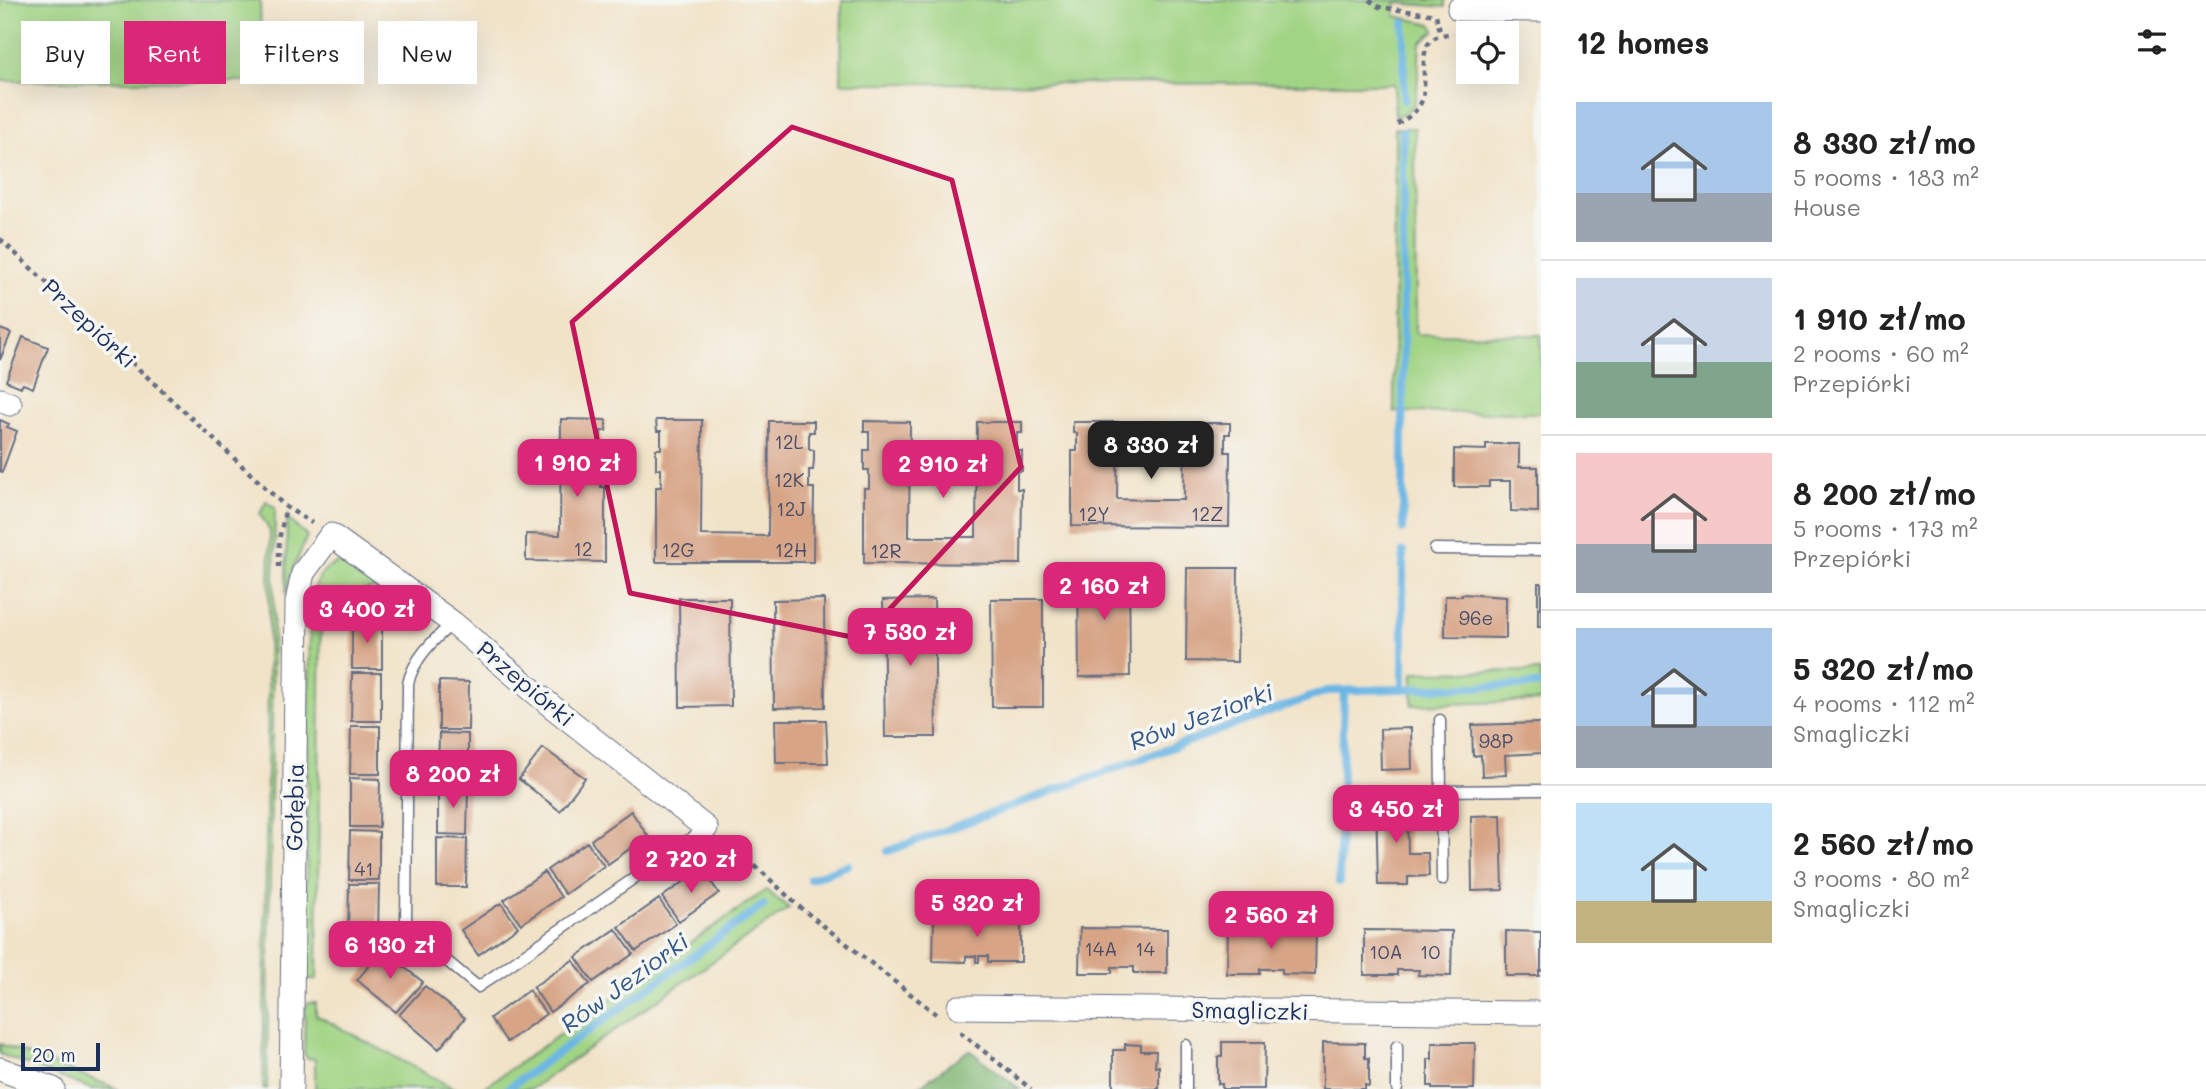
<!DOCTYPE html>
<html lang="en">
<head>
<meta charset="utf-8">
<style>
  body { margin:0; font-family:Mali,sans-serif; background:#f6f6f6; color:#222; height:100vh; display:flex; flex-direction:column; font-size:26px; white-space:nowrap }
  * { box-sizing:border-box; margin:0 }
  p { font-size:23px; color:#767676 }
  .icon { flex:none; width:38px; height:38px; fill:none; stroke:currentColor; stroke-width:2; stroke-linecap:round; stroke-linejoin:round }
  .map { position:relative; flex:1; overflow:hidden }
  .side { display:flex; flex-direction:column; background:#fff; width:665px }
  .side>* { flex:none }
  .top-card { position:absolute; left:21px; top:21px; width:665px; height:63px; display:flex; gap:14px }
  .fabs { position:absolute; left:1456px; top:21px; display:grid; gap:14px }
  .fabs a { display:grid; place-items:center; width:63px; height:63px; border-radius:0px; background:#fff; box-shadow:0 7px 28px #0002; font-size:35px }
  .scale { position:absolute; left:21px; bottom:18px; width:79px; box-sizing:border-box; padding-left:7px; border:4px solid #1b2f5e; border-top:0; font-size:19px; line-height:24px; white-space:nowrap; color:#1b2f5e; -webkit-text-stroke:5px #f6f6f2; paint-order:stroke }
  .price { position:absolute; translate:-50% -60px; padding:0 16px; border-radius:14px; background:#db2777; color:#fff; font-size:23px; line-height:46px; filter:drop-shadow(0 2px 4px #0008) }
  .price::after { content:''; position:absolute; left:50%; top:42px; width:21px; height:16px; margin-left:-10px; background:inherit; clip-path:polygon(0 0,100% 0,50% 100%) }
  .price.active { background:#222; color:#fff }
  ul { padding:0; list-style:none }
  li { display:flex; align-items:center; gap:21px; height:175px; padding:0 35px }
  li+li { border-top:2px solid #e0e0e0 }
  li span { display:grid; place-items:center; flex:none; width:196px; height:140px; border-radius:0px; color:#555 }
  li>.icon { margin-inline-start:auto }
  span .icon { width:84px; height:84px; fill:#fffc; stroke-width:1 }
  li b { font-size:30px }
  h2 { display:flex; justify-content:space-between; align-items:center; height:84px; padding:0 35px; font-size:30px }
  .chip { padding:0 24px; border-radius:0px; background:#fff; box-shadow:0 7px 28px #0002; font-size:24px; line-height:63px }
  .chip.active { background:#db2777; color:#fff }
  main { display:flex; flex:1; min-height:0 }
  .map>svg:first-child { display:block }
  .green { fill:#a1d484; stroke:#5e8271; stroke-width:2 }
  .forest { fill:#80b672; stroke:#4e7268; stroke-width:2 }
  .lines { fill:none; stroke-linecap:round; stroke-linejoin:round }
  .stream { stroke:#6cb6e4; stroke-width:8 }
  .building { fill:#d7a486 }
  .lane-casing { stroke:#666e83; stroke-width:13 }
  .street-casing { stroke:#666e83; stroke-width:25 }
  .path { stroke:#666e83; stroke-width:4.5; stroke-dasharray:5 5; stroke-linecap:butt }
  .lane { stroke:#fff; stroke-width:10 }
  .street { stroke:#fff; stroke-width:23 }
  .marked { fill:none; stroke:#c2185b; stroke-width:5; stroke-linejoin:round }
  .labels { text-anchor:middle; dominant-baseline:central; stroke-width:7; stroke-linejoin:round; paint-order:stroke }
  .number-label { font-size:19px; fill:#4a4c68 }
  .street-label { font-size:23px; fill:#1b2f5e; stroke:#f6f6f2 }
  .water-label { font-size:24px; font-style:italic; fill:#335886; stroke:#f6f6f2 }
</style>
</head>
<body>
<main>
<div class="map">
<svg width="1541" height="1089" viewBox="0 0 1541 1089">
  <rect width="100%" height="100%" fill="#f6f6f2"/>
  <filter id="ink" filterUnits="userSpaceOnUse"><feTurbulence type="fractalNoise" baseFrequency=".0143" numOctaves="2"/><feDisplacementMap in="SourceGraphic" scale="14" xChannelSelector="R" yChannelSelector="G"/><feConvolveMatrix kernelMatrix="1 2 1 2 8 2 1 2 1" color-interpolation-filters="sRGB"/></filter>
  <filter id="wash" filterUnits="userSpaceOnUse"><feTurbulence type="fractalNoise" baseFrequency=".00686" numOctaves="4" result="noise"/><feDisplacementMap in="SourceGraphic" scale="28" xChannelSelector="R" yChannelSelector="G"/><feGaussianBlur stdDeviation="1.57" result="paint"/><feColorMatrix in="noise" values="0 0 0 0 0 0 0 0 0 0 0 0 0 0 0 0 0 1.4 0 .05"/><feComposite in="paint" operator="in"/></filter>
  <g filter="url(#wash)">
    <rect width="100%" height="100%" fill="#f1e3c8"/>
    <!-- green -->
    <path class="green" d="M0,0H260L262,81H0Z
      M842,0H1445V7L1395,3V16L1431,24L1435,30L1420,43L1417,91L1413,107L1395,118L1394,84L841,83Z
      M1395,128H1415L1416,334L1541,335V413L1394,412Z
      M266,501L275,508L267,1089H263L270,531L260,514Z
      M287,518L307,536L292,572L286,595Z
      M347,561L353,564L395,598L391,602L373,588L321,604L317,979H309L305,976L310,616C312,590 316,565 347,561Z
      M1541,671V701L1412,705L1413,672Z
      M766,890L789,908L531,1089H482Z
      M309,1003H316V1015L455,1089H315V1059L308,1058L304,1054L305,1007Z
      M0,1044L118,1089H91L0,1054Z"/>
    <!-- forest -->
    <path class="forest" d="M969,1050L1020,1089H916Z"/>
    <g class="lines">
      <!-- stream -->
      <path class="stream" d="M1404,100V23
        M1403,529V131
        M1403,688V552
        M888,851L1327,691L1541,685
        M810,879L848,865
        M1339,882L1344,691
        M507,1089L764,905"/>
    </g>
    <g id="blocks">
      <!-- building -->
      <path class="building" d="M0,329L11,333L0,360Z
        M23,337L48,347L33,388L23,384L21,387L6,381Z
        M561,419L606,420V431H601V449H606V469H601V487H605V562L526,561V534L560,535Z
        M0,420L9,424L7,427L17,431L2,472L0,471Z
        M656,420H702L701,535L768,536L769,421H814V432H809V449L814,450V460L813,470H809V488H814L813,562H656V487H661V469H656V449H661V431H657Z
        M864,421L910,422L909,537H976L977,422H1022V433H1017V451H1022V471H1017V489H1022L1021,564L864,563V488H869V470H864V450H869V432H864Z
        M1073,422H1118L1117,499L1151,500H1184L1185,423H1230V434H1225V452H1230L1229,527L1072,526V451H1077V433H1073Z
        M1486,444H1519V467H1538V512L1511,511V481H1489V487H1454V449L1486,450Z
        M1078,568H1129L1130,676L1079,677Z
        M1187,568H1238L1237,662L1186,661Z
        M1538,583H1541V627H1538Z
        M1462,594L1506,597V638L1445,637V596H1462Z
        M679,598H730L731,706L680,707Z
        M824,599L825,707L774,708L773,600Z
        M934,599L936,737H885L883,600Z
        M991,599H1043V707H992Z
        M352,620L382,621V669H352Z
        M352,673H381V721H351Z
        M439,681L469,682L468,730H439Z
        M775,720H826L828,763H776Z
        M1541,723V753L1505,755L1506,775L1482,776L1481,755L1473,756L1472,725Z
        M351,726H380V774H350Z
        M1411,728L1412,769L1381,770L1380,729Z
        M439,733L468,734V782H438Z
        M543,748L585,778L560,811L519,779Z
        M350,778L380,779L379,827H350Z
        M438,786H468L467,835L438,834Z
        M1407,797L1408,853H1428L1429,876L1408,877V885H1378L1376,798Z
        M631,811L648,836L608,864L591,840Z
        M1501,815L1503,890L1472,891L1471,816Z
        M350,831L379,832V880H349Z
        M437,838L467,839L466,887H437Z
        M587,842L604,866L565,894L547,870Z
        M702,869L719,893L679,921L662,897Z
        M544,872L561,897L521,924L504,900Z
        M349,884H379L378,933L348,932Z
        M659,899L676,924L636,951L619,927Z
        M501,903L518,927L478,955L461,930Z
        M934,917L1021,918V962H988V956H979V962H976V956H966V962L933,961Z
        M1080,928L1167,929V973H1134V967H1112V973H1079Z
        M616,929L633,954L593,982L576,957Z
        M1228,929L1316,930L1315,975L1282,974V969H1260V974H1227Z
        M1364,930L1452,931L1451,976L1418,975L1419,970H1397V975H1364Z
        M1506,931L1541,932V971H1539V976H1506Z
        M382,950L423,982L396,1012L357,980Z
        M573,960L590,984L550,1012L533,987Z
        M425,986L465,1018L439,1049L399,1015Z
        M529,990L546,1014L507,1042L490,1018Z
        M1222,1042H1265L1264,1089H1222V1084H1218V1057H1222Z
        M1323,1042L1365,1043V1058H1369V1086L1365,1085V1089H1323Z
        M1432,1043H1475L1474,1089H1432V1086H1428V1059H1432Z
        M1125,1044L1141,1045V1051H1156L1155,1067L1159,1066V1089H1113V1050H1125Z"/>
    </g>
  </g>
  <g filter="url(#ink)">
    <use href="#blocks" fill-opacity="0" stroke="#666e83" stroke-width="2"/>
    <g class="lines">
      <!-- lane casing -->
      <g class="lane-casing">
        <path id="lane" d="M1435,549L1541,550
          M453,623C434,639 413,659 408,684L406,927L478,987L706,828
          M1440,720L1441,791
          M1442,880L1441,791L1541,790
          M1186,1045V1089
          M1397,1089V1046"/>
      </g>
      <!-- street casing -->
      <g class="street-casing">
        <path id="street" d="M1459,9L1541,10
          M0,400L10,404
          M959,1007L1541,1013
          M0,1069L53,1089
          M291,1089L297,602L303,573L331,535L453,623L550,705L706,828"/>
      </g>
      <!-- path -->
      <path class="path" d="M1369,0L1379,7L1436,15L1441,34
        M1397,124C1408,118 1420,110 1423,97C1428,70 1412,34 1453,34
        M0,239L286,507L312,523
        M279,567V540L286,507
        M723,841L760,870L797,905L936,1014
        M960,1032L1031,1089"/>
      <!-- lane -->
      <use href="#lane" class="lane"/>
      <!-- street -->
      <use href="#street" class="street"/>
    </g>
  </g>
  <!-- marked area -->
  <path class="marked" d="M792,127L952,180L1021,467L862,639L630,593L572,322Z"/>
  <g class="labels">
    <!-- number labels -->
    <g class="number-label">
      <text x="789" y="441">12L</text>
      <text x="789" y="479">12K</text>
      <text x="791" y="508">12J</text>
      <text x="1094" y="513">12Y</text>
      <text x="1207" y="513">12Z</text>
      <text x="583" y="548">12</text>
      <text x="678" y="549">12G</text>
      <text x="791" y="549">12H</text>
      <text x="886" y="550">12R</text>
      <text x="1476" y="617">96e</text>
      <text x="1496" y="740">98P</text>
      <text x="364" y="868">41</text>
      <text x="1101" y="948">14A</text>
      <text x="1145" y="948">14</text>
      <text x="1386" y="951">10A</text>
      <text x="1430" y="951">10</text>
    </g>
    <!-- street labels -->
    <g class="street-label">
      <text transform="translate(90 323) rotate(43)">Przepiórki</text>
      <text transform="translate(526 683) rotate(40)">Przepiórki</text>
      <text transform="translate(294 807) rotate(-89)">Gołębia</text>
      <text transform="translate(1250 1010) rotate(1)">Smagliczki</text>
    </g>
    <!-- water labels -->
    <g class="water-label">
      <text transform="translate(1201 716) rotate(-20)">Rów Jeziorki</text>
      <text transform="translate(624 982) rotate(-36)">Rów Jeziorki</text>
    </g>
  </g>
</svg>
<div class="fabs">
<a><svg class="icon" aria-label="locate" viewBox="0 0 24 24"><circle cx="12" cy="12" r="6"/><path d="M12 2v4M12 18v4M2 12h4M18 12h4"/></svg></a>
</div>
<div class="scale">20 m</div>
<b class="price active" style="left:1151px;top:481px">8 330 zł</b>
<b class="price" style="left:577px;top:499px">1 910 zł</b>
<b class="price" style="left:943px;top:500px">2 910 zł</b>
<b class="price" style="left:1104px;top:622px">2 160 zł</b>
<b class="price" style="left:367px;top:645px">3 400 zł</b>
<b class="price" style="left:910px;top:668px">7 530 zł</b>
<b class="price" style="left:453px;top:810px">8 200 zł</b>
<b class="price" style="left:1396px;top:845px">3 450 zł</b>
<b class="price" style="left:691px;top:895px">2 720 zł</b>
<b class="price" style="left:977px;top:939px">5 320 zł</b>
<b class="price" style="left:1271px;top:951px">2 560 zł</b>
<b class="price" style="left:390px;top:981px">6 130 zł</b>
<div class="top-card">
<a class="chip">Buy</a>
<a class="chip active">Rent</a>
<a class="chip">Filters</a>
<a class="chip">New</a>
</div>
</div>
<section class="side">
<h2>12 homes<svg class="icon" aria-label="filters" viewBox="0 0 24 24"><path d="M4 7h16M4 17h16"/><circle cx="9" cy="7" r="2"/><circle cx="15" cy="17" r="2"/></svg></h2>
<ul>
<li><span style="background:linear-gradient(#a9c7e8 65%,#9aa5b1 0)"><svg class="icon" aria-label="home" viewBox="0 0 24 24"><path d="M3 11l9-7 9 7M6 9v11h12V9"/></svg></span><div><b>8 330 zł/mo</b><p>5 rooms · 183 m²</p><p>House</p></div></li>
<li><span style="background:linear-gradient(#c9d6e8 60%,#7fa58c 0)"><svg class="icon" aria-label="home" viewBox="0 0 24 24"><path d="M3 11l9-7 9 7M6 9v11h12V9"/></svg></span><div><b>1 910 zł/mo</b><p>2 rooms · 60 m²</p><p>Przepiórki</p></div></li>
<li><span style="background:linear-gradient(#f6c9c9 65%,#9aa5b1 0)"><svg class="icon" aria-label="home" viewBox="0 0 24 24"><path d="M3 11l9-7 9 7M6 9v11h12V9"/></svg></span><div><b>8 200 zł/mo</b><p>5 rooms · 173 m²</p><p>Przepiórki</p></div></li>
<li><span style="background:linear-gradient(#a9c7e8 70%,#9aa5b1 0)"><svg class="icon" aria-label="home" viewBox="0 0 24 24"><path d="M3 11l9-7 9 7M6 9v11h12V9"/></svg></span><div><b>5 320 zł/mo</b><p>4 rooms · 112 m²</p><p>Smagliczki</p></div></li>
<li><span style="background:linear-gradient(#bfe0f5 70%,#c2b280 0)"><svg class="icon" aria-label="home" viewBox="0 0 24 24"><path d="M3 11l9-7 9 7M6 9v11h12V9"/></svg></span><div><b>2 560 zł/mo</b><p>3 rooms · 80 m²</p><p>Smagliczki</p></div></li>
</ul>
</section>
</main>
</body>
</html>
